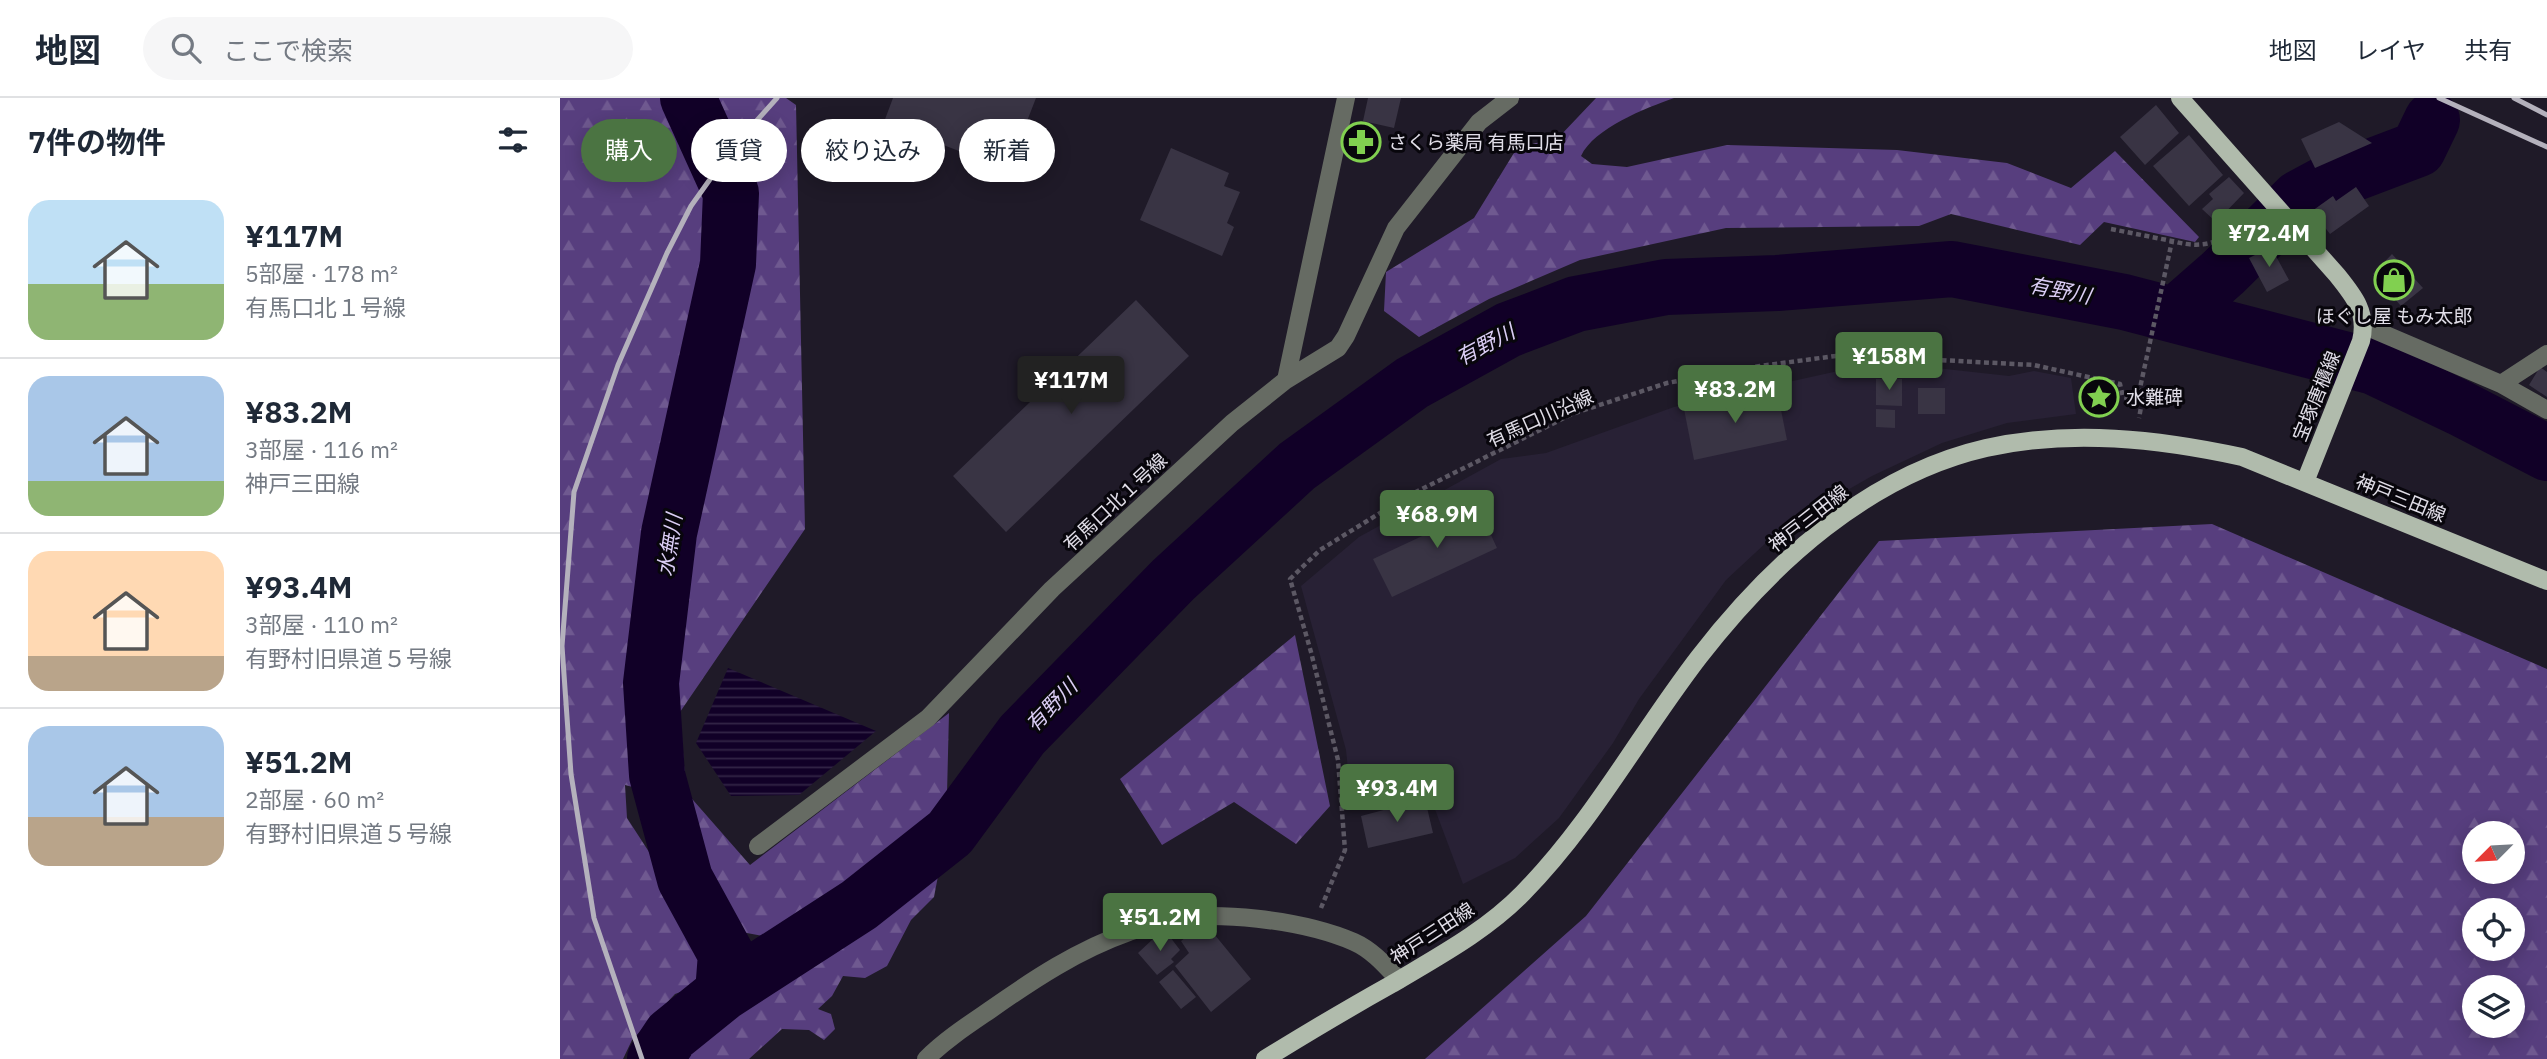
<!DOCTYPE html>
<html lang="ja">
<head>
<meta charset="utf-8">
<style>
  body { margin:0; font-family:"IBM Plex Sans","Noto Sans JP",sans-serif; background:#f6f6f7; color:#1f2937; height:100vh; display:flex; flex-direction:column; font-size:26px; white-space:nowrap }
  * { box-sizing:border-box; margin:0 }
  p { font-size:23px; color:#747a83 }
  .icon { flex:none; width:38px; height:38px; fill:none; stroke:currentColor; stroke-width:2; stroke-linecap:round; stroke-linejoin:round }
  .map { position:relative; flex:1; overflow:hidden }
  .drawer { display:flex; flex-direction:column; background:#fff; width:560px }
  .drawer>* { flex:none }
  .guide { position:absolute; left:21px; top:21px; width:665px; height:63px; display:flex; gap:14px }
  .needle { width:46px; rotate:246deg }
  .tools { position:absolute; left:1902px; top:723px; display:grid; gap:14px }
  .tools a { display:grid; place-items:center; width:63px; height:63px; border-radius:50%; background:#fff; box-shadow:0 4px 18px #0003; font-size:35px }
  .price { position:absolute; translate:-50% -60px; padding:0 16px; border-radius:7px; background:#4b7442; color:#fff; font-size:23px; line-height:46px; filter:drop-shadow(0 2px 4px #0008) }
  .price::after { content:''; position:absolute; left:50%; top:42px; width:21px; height:16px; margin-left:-10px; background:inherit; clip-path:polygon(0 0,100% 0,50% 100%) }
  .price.active { background:#222; color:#fff }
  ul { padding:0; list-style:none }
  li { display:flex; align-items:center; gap:21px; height:175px; padding:0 28px }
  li+li { border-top:2px solid #e0e1e3 }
  li span { display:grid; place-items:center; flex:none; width:196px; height:140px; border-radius:21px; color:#555 }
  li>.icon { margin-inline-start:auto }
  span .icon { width:84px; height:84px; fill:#fffc; stroke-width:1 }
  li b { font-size:30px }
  h2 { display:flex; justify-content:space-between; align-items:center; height:84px; padding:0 28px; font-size:30px }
  .pill { padding:0 24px; border-radius:32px; background:#fff; box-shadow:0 4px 18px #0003; font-size:24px; line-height:63px }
  .pill.active { background:#4b7442; color:#fff }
  header { display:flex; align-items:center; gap:42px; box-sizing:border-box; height:98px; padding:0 35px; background:#fff; border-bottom:2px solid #e0e1e3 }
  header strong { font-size:33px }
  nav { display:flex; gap:38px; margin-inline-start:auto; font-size:24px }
  .search { width:490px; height:63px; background:#f6f6f7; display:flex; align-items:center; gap:18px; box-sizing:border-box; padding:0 24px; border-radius:38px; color:#747a83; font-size:26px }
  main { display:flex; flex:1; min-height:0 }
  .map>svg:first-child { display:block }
  .built { fill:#282135 }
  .forest { fill:url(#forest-firs); fill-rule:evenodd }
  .water { fill:url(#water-rules) }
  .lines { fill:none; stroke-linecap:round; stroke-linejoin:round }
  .river { stroke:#110027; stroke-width:56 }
  .building { fill:#393444 }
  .path { stroke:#5c5864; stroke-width:4.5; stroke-dasharray:5 3.5; stroke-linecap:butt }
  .minor { stroke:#666b63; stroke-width:18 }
  .major { stroke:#b0bbac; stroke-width:18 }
  .rail { stroke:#b4b1bc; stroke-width:5 }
  .labels { text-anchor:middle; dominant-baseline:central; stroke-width:6; stroke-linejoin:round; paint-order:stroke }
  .poi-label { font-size:19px; fill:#e1dee8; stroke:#08060c; text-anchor:start }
  .street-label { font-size:19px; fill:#e1dee8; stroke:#08060c }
  .water-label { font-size:21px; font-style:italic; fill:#dacdf4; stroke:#08060c }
</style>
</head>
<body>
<header>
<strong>地図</strong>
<div class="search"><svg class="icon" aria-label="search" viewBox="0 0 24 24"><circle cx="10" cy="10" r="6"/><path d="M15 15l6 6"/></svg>ここで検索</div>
<nav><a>地図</a><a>レイヤ</a><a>共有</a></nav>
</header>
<main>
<section class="drawer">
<h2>7件の物件<svg class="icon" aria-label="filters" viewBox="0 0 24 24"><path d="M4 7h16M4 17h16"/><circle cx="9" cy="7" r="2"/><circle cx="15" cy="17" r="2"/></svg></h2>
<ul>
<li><span style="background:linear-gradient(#bfe0f5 60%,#8fb573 0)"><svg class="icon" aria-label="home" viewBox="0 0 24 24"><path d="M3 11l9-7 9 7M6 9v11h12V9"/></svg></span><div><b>¥117M</b><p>5部屋 · 178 m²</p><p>有馬口北１号線</p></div></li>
<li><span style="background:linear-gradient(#a9c7e8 75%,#8fb573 0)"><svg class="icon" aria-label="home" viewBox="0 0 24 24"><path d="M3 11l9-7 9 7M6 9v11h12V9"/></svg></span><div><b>¥83.2M</b><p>3部屋 · 116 m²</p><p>神戸三田線</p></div></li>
<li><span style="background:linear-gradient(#ffd9b3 75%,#b9a48a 0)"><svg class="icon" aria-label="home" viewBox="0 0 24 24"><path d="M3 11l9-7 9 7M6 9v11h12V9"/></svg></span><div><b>¥93.4M</b><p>3部屋 · 110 m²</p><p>有野村旧県道５号線</p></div></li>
<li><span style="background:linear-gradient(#a9c7e8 65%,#b9a48a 0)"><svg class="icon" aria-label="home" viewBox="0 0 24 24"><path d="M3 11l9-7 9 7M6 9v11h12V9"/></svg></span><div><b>¥51.2M</b><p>2部屋 · 60 m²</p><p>有野村旧県道５号線</p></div></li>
</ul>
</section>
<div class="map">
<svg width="1987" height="961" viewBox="0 0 1987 961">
  <defs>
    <pattern id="forest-firs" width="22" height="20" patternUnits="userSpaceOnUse" patternTransform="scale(1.75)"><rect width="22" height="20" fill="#573e7e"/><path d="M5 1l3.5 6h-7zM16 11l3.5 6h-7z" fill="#6f5990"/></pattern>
    <pattern id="water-rules" width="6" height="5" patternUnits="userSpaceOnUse" patternTransform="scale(1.75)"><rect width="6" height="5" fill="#110027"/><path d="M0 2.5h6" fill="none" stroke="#332546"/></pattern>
  </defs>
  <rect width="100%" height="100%" fill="#1f1a28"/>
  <!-- built -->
  <path class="built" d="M1310,266L1349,267L1449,278L1474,273L1511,280L1516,316L1447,325L1382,345L1312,378L1223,429L1166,482L1079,601L1053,645L999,720L955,760L903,786L870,698L847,690L800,708L791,701L786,652L741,488L799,439L941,361L986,355L1114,309Z"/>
  <!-- forest -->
  <path class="forest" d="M0,0H226L236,7L245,431L120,614L126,694L190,767L389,615L387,696L311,789L277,812L203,838L176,833L137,781L123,744L92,694L65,687L67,720L102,774L127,832L149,862L145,885L115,896L72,942L63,961H0Z
    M1036,0H1114C1086,10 1034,30 1021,58L1032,66L1067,69L1167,47L1337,52L1447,65L1511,90L1555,53L1639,139L1635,144L1544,124L1520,147L1391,116L1359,128L1166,130L1020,162L929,201L859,239L824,213L826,174L914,120L957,50L999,39Z
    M1652,426L1987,571V961H865L1026,818L1319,443ZM1914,735H1953V774H1914ZM1914,812H1953V850H1914ZM1914,889H1953V928H1914Z
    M735,537L770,708L736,746L674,704L602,747L560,681Z
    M378,778L374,799L351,822L327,868L305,880L283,878L272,898L258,911L271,916L275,931L264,942L249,932L222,931L189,961H120L121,939L184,891L200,858L264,838L326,796Z"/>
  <!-- water -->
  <path class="water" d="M168,570L316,633L239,697L171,698L136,645Z"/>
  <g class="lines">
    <!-- river -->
    <path class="river" d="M128,0L171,95L168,166L109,435L91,585L97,677L125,781L166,856L163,895
      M1615,217L1663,175L1739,100L1763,87L1858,51L1872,22
      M95,961L111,937L163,895L299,807L390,735L462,637L613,482L737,368L852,285L948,232L1016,206L1106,189L1217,185L1392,171L1564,204L1814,269L1900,310L1987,355"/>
  </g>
  <!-- building -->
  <path class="building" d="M333,0H476L448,72L324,24Z
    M808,0H841L834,30L803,23Z
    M1596,7L1619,35L1585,67L1560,39Z
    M1779,24L1812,45L1755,70L1741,41Z
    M1629,37L1663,77L1629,108L1593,68Z
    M611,50L669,75L664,88L680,94L667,125L674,129L662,158L580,122Z
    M1669,79L1684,95L1656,124L1642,111L1653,101L1649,96Z
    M1796,89L1809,108L1770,136L1752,113L1773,98L1776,103Z
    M1711,149L1729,182L1707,194L1689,160Z
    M1832,156L1863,190L1841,208L1813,176Z
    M576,202L629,258L446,434L393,378Z
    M1980,269L1987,274V299L1969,287Z
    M1316,281H1342V308L1316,307Z
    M1358,290H1385V316H1358Z
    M1217,292L1227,342L1134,362L1124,311Z
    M1316,311L1335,312V330L1316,329Z
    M914,400L937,450L832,499L813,461L890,425L885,415Z
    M865,701L873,735L808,750L801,718Z
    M636,831L641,837L650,831L691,881L651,914L615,868L629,855L621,843Z
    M607,835L620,852L611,861L614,864L597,877L578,855L594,840L596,843Z
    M613,872L636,899L621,911L599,884Z"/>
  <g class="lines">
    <!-- path -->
    <path class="path" d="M1551,131L1612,143
      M1582,304L1580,290L1612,143C1649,153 1666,142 1692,116
      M761,810L785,752L778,662L751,554L730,481L760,452L846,399L1012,316L1107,285L1200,268L1283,257L1474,267L1560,286L1563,299L1582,304L1579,320"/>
    <!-- minor -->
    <path class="minor" d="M1805,228L1941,286L1987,256
      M726,282L786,0
      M1941,286L1987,312
      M198,748L368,620L492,491L672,325L726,282L778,250L786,238L836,130L919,24L950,0
      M366,961C385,942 408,927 430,912C474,881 518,852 569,834C579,830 589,825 599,823C653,811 743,822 794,844C812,852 825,867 839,882"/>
    <!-- major -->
    <path class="major" d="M1620,0L1777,177C1794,198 1808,215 1801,243L1745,384
      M705,961C747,935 789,910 832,886C877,859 926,833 963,795C1032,725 1079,637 1139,559C1211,466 1308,377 1426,350C1511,331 1599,341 1682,359L1987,483"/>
    <!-- rail -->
    <path class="rail" d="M1879,0L1987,49
      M1954,0L1987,17
      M82,961L34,820L11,676L2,548L14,394L58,267L107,155L131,108L173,49L217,0"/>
  </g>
  <!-- icons -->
  <defs>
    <g id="pharmacy-ring" transform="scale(2.0125)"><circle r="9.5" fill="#08060c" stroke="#81d050" stroke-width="1.5"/><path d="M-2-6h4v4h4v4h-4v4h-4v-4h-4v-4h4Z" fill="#81d050"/></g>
    <g id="shop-ring" transform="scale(2.0125)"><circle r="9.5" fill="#08060c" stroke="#81d050" stroke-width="1.5"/><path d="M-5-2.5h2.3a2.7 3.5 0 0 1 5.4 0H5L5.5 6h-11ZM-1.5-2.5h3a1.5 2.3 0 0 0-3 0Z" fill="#81d050"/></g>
    <g id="sight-ring" transform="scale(2.0125)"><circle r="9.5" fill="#08060c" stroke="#81d050" stroke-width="1.5"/><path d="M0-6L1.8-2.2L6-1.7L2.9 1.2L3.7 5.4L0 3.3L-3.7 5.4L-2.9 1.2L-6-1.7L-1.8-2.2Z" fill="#81d050"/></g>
  </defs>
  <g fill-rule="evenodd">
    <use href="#pharmacy-ring" x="801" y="44"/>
    <use href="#shop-ring" x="1834" y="182"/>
    <use href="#sight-ring" x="1539" y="299"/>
  </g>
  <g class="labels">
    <!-- poi labels -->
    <g class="poi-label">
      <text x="828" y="44">さくら薬局 有馬口店</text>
      <text x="1834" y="218" text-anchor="middle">ほぐし屋 もみ太郎</text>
      <text x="1566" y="299">水難碑</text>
    </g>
    <!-- street labels -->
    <g class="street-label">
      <text transform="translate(1756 298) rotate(-68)">宝塚唐櫃線</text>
      <text transform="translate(980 320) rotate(-24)">有馬口川沿線</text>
      <text transform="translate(1841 400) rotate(22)">神戸三田線</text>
      <text transform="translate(555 404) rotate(-43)">有馬口北１号線</text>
      <text transform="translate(1248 420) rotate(-38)">神戸三田線</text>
      <text transform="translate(872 835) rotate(-33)">神戸三田線</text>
    </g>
    <!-- water labels -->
    <g class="water-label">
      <text transform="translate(1500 192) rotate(11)">有野川</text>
      <text transform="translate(925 246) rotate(-28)">有野川</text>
      <text transform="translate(109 447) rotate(-81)">水無川</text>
      <text transform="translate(491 607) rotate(-46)">有野川</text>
    </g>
  </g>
</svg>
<div class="tools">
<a><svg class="needle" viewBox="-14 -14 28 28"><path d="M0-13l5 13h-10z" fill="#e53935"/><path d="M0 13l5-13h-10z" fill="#747a83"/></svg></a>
<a><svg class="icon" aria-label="locate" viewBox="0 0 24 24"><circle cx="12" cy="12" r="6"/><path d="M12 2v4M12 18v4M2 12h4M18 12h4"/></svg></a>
<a><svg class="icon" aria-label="layers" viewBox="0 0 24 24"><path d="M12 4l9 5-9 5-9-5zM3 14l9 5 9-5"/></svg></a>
</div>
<b class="price" style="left:1709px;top:171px">¥72.4M</b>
<b class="price" style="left:1329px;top:294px">¥158M</b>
<b class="price active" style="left:511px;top:318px">¥117M</b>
<b class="price" style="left:1175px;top:327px">¥83.2M</b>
<b class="price" style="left:877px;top:452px">¥68.9M</b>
<b class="price" style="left:837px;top:726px">¥93.4M</b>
<b class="price" style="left:600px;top:855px">¥51.2M</b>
<div class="guide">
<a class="pill active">購入</a>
<a class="pill">賃貸</a>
<a class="pill">絞り込み</a>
<a class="pill">新着</a>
</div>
</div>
</main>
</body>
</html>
